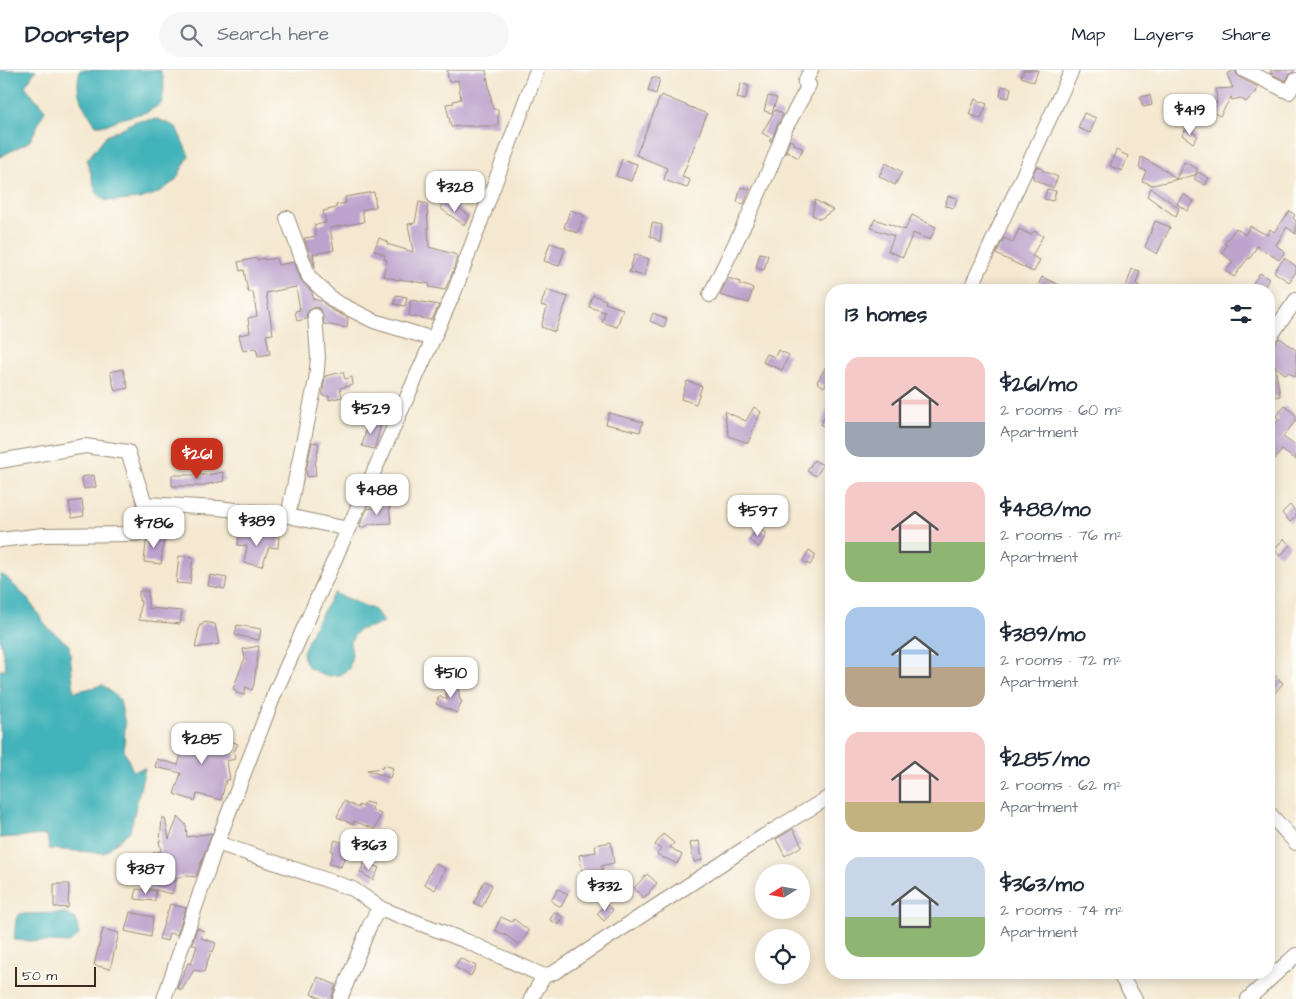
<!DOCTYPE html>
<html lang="en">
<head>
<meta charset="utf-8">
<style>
  body { margin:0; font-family:"Architects Daughter",sans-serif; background:#f6f6f7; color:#1f2937; height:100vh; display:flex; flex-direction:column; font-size:19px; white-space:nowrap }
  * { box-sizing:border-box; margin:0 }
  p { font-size:16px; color:#747a83 }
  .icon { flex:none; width:28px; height:28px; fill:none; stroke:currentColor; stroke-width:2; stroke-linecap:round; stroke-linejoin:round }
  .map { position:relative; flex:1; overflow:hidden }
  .side { position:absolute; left:825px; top:214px; width:450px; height:695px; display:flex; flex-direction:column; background:#fff; border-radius:20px; box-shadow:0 2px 12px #0003 }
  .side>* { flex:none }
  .needle { width:32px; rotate:259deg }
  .buttons { position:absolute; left:755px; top:794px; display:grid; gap:10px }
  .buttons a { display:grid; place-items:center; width:55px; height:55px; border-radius:50%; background:#fff; box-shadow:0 2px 12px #0003; font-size:25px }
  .scale { position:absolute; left:15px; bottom:12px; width:81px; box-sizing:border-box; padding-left:5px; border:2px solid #3b2a1e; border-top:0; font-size:14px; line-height:18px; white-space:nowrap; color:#3b2a1e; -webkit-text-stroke:4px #fdfcf7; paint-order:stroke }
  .price { position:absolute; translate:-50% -42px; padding:0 11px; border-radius:10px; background:#fff; color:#222; font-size:16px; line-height:32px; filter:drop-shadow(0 1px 2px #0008) }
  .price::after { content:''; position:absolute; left:50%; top:30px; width:15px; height:11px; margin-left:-8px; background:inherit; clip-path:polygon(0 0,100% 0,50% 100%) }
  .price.selected { background:#c8321e; color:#fff }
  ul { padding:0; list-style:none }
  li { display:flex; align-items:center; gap:15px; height:125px; padding:0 20px }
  li span { display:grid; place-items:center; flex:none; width:140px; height:100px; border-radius:15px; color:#555 }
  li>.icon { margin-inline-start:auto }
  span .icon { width:60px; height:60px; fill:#fffc; stroke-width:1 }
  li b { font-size:21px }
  h2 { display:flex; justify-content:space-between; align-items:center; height:60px; padding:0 20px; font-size:21px }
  header { display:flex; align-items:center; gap:30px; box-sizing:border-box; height:70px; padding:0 25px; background:#fff; border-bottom:1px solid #e0e1e3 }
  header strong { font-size:24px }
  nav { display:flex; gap:28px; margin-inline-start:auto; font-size:18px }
  .search { width:350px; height:45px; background:#f6f6f7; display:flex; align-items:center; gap:12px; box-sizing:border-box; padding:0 18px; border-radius:28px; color:#747a83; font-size:19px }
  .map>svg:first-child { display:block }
  .water { fill:#42b3ba; stroke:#3e6e6c }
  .building { fill:#bca2cc }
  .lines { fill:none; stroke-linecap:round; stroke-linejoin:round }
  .minor-casing { stroke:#988977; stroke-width:16 }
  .minor { stroke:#fff; stroke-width:14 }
</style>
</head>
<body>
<header>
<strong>Doorstep</strong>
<div class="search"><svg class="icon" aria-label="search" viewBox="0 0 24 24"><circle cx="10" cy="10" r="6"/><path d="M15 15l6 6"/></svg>Search here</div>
<nav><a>Map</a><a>Layers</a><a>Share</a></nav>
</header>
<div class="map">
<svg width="1296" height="929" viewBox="0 0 1296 929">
  <rect width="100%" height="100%" fill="#fdfcf7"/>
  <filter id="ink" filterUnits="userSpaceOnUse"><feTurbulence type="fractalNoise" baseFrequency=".02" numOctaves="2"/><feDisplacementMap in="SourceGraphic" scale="10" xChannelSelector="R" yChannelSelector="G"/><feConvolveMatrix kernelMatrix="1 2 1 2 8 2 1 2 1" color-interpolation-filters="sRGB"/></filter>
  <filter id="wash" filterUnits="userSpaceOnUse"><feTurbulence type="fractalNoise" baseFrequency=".0096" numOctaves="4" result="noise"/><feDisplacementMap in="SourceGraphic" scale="20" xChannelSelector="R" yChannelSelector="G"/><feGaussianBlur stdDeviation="1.12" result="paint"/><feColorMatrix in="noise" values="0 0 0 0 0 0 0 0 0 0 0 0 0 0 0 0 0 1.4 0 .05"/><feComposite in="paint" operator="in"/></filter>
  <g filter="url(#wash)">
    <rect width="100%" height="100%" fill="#f4e8d0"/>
    <!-- water -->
    <path class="water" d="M0,0H36L25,16L45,40L30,71L0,87Z
      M80,0H160C166,10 164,24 161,34L147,42L120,49L105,55H96C82,35 74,25 80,0Z
      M158,49L176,57L189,86L175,111L158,123L140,129L114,131L104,130L96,122L87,90L105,67L136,51Z
      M0,504L6,507L27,528L48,558L69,575L74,622L103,615L120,630L125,654L124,680L133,701L145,698L130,761L104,783L49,779L47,765L0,768V600L6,599L0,568Z
      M334,523L375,540L384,552L374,556L358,560L350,572L352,585L349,599L339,605L325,606L308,597L304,588L303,582L314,557Z
      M64,843L76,849L79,865L69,873L14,870L16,849L20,844Z"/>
    <g id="blocks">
      <!-- building -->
      <path class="building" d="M447,0H486L493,39H498V56H462L451,57L446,34L454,33L453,31L461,29L458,10L449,12Z
        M1024,0H1038L1034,12L1021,7Z
        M1235,0L1237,4L1240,8L1258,17L1256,23H1254L1246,32L1240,28L1232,30L1231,27L1220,46L1212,42L1217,33L1216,19L1233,18L1227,4Z
        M1271,0H1295L1289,5L1286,11L1270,3Z
        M652,7L660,9L656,24L648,21Z
        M741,13L749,16L745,30L737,28Z
        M1002,16L1011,18L1009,28L1000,26Z
        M661,25L707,44L682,107L690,110L687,118L664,110L667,98L636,85Z
        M1150,25L1152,35L1143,37L1140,27Z
        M768,26L777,28L772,43L764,41Z
        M975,29L987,34L981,49L969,44Z
        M775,40L783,44L777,56L771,72L769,71L771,68L762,63Z
        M1084,43L1096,48L1090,63L1078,58Z
        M1187,58L1198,66L1193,73L1182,65Z
        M790,70L795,73L794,74L803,79L798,88L787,81L785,84Z
        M1116,80L1128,86L1122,101L1110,96Z
        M1141,87L1165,100L1176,109L1184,92L1198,99L1195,105L1153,115L1142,111L1146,101L1139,98Z
        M622,89L637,94L631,111L616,106Z
        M886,93L902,102L895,115L879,106Z
        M1037,96L1043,99L1042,100L1058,107L1053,118L1033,109L1034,107L1032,106Z
        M1198,102L1209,108L1205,115L1194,109Z
        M741,117L750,119L744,134L737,132Z
        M1151,118L1179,138L1176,147L1147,126Z
        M1047,119L1056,121L1053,131L1044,129Z
        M374,122L376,137L362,140L364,152L330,158L334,180L313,184L315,197L304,168L316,166L314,155L326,153L323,141L336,138V135L346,133L345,127Z
        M1183,124L1194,131L1187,141L1177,134Z
        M948,126L957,128L954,138L945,136Z
        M815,130L833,140L820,149L812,145Z
        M419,132L427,134L429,177L457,185L454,199L445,220L429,217L430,214L399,209V210L383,206L387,190L384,189L385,185L374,180L379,168L388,172L387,174L413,182L408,154L415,153Z
        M443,132L456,136L470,146L464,155L440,138Z
        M570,140L584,145L578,163L564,158Z
        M1290,141L1295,145L1293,148L1296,151V164L1287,157L1276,175L1285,182L1279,190L1257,176L1250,189L1248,188L1234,207L1226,201L1233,192L1222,183L1227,175L1224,174L1236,158L1245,165L1250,156L1267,165L1270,159L1274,162Z
        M912,145L936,157L930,170L913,163L903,187L888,181L894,166L871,158L875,149L905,160Z
        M1155,151L1170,157L1157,184L1145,177Z
        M652,153L662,155L660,172L650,166Z
        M1019,159L1031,165L1034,161L1043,166L1032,186L1040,190L1034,202L996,184L1004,168L1013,172Z
        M550,173L565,178L559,196L544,191Z
        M760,183L768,185L764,200L756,198Z
        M635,184L649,189L644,206L629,202Z
        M257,188V190L264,188V190L276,188L278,195L294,192L301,210L312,222L313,229L321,231L330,239L348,248L347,258L324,254L322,242L319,238L315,237L311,239L307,242L306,249L297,251L295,241L300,240L296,217L280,220L266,223L273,264L266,265L270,284L258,286L256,278L243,281L239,265L250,263L248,248L257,246L253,222H248L244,200L240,201L238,192Z
        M1284,188L1296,196V202L1289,212L1274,202Z
        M1132,199L1140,201L1136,214L1146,220H1125Z
        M1260,203L1269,209L1263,219L1253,213Z
        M1042,207L1070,220H1036Z
        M728,208L740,212L739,214L753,218L749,233L720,225Z
        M546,220L568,227L555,262L541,257L547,237L541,235Z
        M396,225L407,227L405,236L394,234Z
        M593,225L606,230L605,233L623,239L617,257L602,252L605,242L589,237Z
        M411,230L439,235L432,250L409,246Z
        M653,243L667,249L664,257L650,251Z
        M1280,268L1296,280V307L1288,302L1286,305L1275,296L1280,326L1269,328V280Z
        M778,280L789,285L782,300L763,292L767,284L775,287Z
        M831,288V317L826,314L824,317L817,312Z
        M123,299L128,318L115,321L110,302Z
        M343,302L345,309L352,307L353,315L340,318L342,327L329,330V326H323V321L325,306Z
        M687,311L702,316L696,334L681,329Z
        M830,331H831V359L821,355Z
        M1285,336L1296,345V350L1283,367L1296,376V390L1282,380L1275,389L1269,384V362L1279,349L1276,346Z
        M754,337L761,342L757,350L748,373L729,366L724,341L746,351Z
        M609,343L643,352L640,362L606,354Z
        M368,352L381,355L374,379L362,376Z
        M312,372L319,373L315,396L316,406L307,407L306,401Z
        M814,390L823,395L816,406L807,401Z
        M223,402L224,411L204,415V416H172V405H207Z
        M94,405L96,417L84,419L81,407Z
        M82,430L84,446L72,448L69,432Z
        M389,435L391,453L369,454L367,456L360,458V455L367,439Z
        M1290,435L1296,442V446L1290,452L1282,443Z
        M757,458L767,464L759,477L749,470Z
        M147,464L164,466L161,494L144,492Z
        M239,464L279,467L278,478L269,477L262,496L244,493L247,476L238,475Z
        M1284,469L1290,475L1280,486L1274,479Z
        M809,480L816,485L810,495L803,491Z
        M179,486L193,487L190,514L176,513Z
        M210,505L227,508L225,519L208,516Z
        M139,521H148V538L182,541L180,554L139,550L141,531H139Z
        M203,552L215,554L219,574L195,578L200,555H203Z
        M237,555L261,559L259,570L235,565Z
        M259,576L254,614L252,620L246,617L244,625L236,623V620L233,619L244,590L245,589L243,579Z
        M1269,600L1283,613L1269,629Z
        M458,615L460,630L462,631L457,643L436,634L439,626L447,630L445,617Z
        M183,655L197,659L194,667L214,670L215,666L231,669V671L238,674L234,682L235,689L227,691L230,710H226L221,730L197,724L195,731L174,724L181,703L155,697L157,689L178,695L185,671L180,670Z
        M384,695L393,698L390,708L367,700L383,698Z
        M344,731L358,738L359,735L363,737L365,732L373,734L372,740L381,744L375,759L353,751L354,755L337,747Z
        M178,747L186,755L187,767L212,763L196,807L188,806L177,807L172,824L148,818L153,783L161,781L159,771H160L162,748H165L169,769Z
        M793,759L802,776L785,786L776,769Z
        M355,761L357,773L371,782L344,788L341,797L329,794L333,782L331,781L335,770L348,775L345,762Z
        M663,764L674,773L670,777L682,785L677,794L665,788V789L657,784L661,779L655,775Z
        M699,771L702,790L694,792L690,773Z
        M611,772L614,793L601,796L603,799L599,802L601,811L585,814L579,785L596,782L595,775Z
        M365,792L379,798L373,810L360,802Z
        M435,793L445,799L435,820L424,814Z
        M647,804L657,813L649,822L650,823L642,828L640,824L634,818Z
        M484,811L492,815L482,837L474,833Z
        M54,814H69L68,838L54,837Z
        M136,819L156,821L155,831L135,829Z
        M558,819L568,824L561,837L551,831Z
        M170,834L186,838L177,865L169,863L167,871L159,869Z
        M606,834L613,840L604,851L597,844Z
        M130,842L153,847L151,867L125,861Z
        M554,842L563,847L559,855L550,850Z
        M501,847L512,852L514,849L529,861L519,875L507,866L495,860Z
        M197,858L204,861L201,868L216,873L213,882L211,881L204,902L194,900L182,920L177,918L188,893L191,894L197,876L192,874Z
        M103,859L119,863L110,899L94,895Z
        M460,888L476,896L471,906L455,897Z
        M318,907L336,915L331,929H323L311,924Z"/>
    </g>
  </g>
  <g filter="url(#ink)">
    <use href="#blocks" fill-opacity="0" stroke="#988977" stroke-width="1"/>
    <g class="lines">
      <!-- minor casing -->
      <g class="minor-casing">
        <path id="minor" d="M1244,0L1289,22L1296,10
          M287,148L309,207L334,231L374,251L433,269
          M970,220L1072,0
          M710,225L748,147L771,96L785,59L809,15L805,12L811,0
          M1269,268L1296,230
          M0,391L85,376L128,382L145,434L136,464L44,465L0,470
          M145,434L218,438L288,446L348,459
          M288,446L316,310L318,287L315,246
          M1269,743L1296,773
          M217,773L353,819L382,839L466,871L544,906
          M1118,902L1135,929
          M164,929L217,773L274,625L455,220L537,0
          M340,929L369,857L375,845L382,839
          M531,929L544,906L555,902L764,766L831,726
          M1248,929L1296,885"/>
      </g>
      <!-- minor -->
      <use href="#minor" class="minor"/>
    </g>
  </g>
</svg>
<div class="buttons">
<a><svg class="needle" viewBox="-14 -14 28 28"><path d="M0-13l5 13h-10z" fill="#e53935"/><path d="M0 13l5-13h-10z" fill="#747a83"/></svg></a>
<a><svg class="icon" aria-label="locate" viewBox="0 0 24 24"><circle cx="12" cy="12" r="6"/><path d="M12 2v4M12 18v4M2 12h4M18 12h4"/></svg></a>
</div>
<div class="scale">50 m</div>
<b class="price" style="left:1190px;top:66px">$419</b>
<b class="price" style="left:455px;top:143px">$328</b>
<b class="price" style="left:371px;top:365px">$529</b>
<b class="price selected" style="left:197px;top:410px">$261</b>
<b class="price" style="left:377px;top:446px">$488</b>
<b class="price" style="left:758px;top:467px">$597</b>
<b class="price" style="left:257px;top:477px">$389</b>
<b class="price" style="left:154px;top:479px">$786</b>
<b class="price" style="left:451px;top:629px">$510</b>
<b class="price" style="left:202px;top:695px">$285</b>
<b class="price" style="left:369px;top:801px">$363</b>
<b class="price" style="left:146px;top:825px">$387</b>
<b class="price" style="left:605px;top:842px">$332</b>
<section class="side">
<h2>13 homes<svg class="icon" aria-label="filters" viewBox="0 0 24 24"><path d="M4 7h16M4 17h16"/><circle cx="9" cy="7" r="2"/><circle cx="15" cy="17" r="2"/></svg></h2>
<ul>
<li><span style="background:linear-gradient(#f6c9c9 65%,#9aa5b1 0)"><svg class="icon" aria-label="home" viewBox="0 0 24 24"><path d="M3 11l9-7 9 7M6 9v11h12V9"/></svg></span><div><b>$261/mo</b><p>2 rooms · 60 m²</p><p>Apartment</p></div></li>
<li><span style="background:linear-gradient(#f6c9c9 60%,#8fb573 0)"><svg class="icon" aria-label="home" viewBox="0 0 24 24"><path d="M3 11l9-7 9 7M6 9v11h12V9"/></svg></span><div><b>$488/mo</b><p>2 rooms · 76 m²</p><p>Apartment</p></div></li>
<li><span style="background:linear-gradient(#a9c7e8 60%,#b9a48a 0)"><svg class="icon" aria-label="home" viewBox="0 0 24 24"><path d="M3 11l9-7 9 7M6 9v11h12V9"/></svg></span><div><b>$389/mo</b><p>2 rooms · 72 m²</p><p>Apartment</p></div></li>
<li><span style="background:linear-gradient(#f6c9c9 70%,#c2b280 0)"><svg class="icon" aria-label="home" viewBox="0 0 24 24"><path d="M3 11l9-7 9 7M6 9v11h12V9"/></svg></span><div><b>$285/mo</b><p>2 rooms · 62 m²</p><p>Apartment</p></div></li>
<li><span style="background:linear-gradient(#c9d6e8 60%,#8fb573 0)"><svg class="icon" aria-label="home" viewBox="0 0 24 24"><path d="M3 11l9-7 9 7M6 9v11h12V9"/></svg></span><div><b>$363/mo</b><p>2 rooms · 74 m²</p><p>Apartment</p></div></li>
</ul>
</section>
</div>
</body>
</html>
